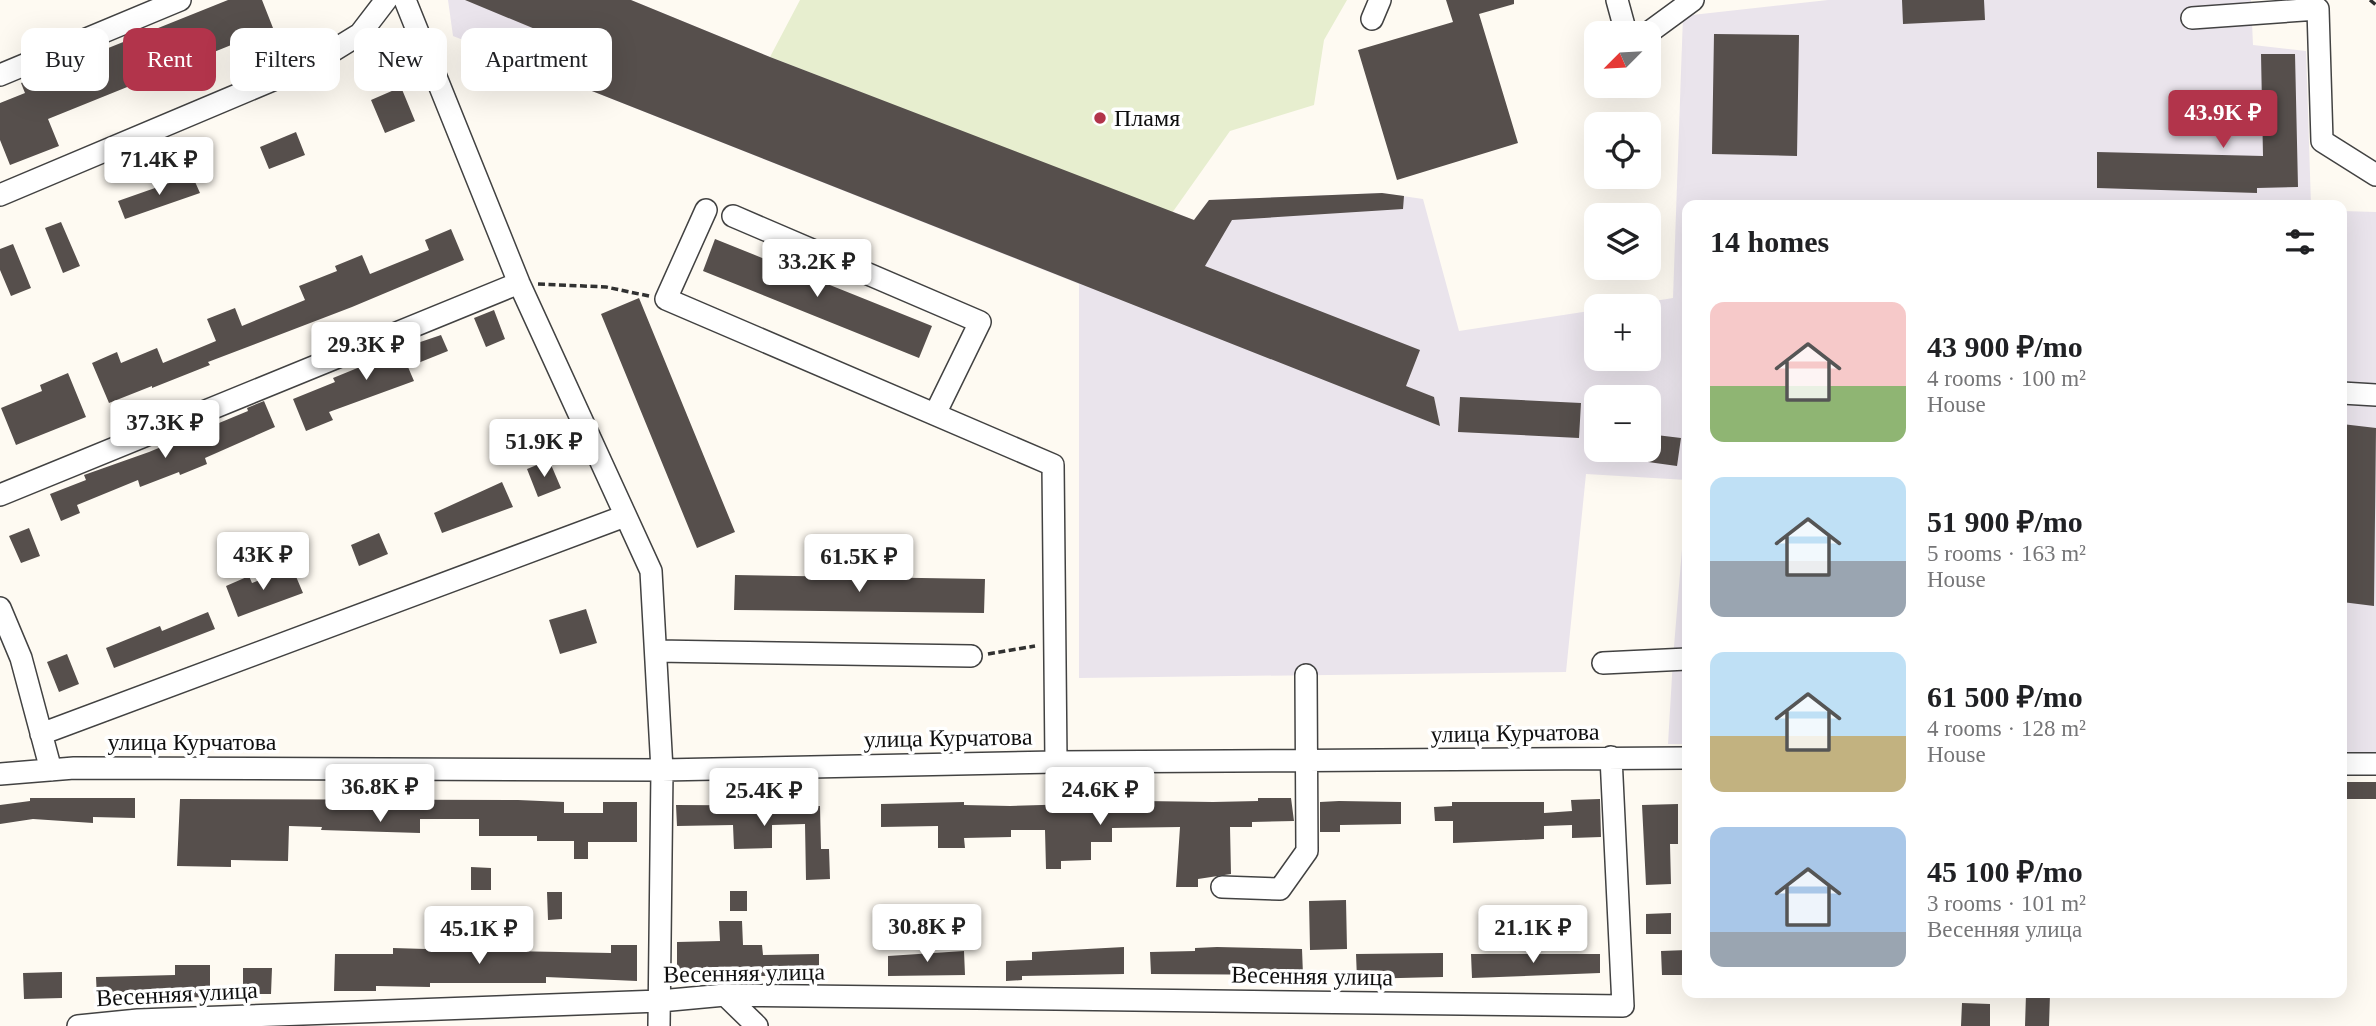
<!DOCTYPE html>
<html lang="en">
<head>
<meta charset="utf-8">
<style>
  body { margin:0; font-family:"Times New Roman",serif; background:#f6f6f6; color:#202124; height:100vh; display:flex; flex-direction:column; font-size:26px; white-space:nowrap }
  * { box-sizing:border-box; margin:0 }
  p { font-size:23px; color:#757577 }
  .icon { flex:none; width:38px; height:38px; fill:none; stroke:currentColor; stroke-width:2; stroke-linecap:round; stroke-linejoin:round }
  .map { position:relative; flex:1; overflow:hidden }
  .details { position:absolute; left:1682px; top:200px; width:665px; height:798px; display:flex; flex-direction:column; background:#fff; border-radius:14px; box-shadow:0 7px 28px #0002 }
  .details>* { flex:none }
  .top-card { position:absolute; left:21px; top:28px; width:665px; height:63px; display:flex; gap:14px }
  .needle { width:46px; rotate:246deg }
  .tools { position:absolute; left:1584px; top:21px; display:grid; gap:14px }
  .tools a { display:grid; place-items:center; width:77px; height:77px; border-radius:14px; background:#fff; box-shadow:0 7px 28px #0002; font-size:35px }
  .price { position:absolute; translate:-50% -60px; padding:0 16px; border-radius:7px; background:#fff; color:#222; font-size:23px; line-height:46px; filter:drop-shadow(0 2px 4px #0008) }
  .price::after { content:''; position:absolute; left:50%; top:42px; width:21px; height:16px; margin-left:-10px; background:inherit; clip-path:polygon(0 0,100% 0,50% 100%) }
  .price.current { background:#b2344b; color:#fff }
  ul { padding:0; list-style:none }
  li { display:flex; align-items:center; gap:21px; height:175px; padding:0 28px }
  li span { display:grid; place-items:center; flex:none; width:196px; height:140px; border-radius:14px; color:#555 }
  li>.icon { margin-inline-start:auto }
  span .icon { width:84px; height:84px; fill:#fffc; stroke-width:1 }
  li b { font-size:30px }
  h2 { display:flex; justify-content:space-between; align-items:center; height:84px; padding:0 28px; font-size:30px }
  .tag { padding:0 24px; border-radius:14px; background:#fff; box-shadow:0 7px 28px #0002; font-size:24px; line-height:63px }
  .tag.current { background:#b2344b; color:#fff }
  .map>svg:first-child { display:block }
  .industrial { fill:#eae4ec; fill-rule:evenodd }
  .pitch { fill:#e7eecf }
  .building { fill:#564f4c }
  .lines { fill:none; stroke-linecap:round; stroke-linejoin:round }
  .minor-casing { stroke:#424242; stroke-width:24 }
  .path { stroke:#313131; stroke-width:3.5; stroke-dasharray:7 3.5; stroke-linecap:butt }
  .minor { stroke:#fff; stroke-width:21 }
  .poi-dot { fill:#b2344b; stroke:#fff; stroke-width:2.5 }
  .labels { text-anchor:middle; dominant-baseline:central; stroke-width:7; stroke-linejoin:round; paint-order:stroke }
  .poi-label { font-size:24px; fill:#0f0f0f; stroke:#fff; text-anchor:start }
  .street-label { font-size:24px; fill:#0f0f0f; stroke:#fff }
</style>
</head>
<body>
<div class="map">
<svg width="2376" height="1026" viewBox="0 0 2376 1026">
  <rect width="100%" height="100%" fill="#fefaf2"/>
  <!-- industrial -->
  <path class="industrial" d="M448,0H631L770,57L1194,220L1209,200L1382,193L1423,199L1459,331L1596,310V359H1648V306H1623L1673,298L1683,16L1828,0H2251L2253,45L2306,51L2311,205H1687V480L1586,474L1566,672L1079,678V284L453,36ZM1596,397H1648V450H1596Z
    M2342,211L2376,212V752H2342Z
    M1687,488V744H1668L1673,659Z"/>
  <!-- pitch -->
  <path class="pitch" d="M800,0H1347L1324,40L1314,105L1230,131L1172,213L770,57Z"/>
  <!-- building -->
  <path class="building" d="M228,0H262L273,28L48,119L59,146L10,165L0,140V103L25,93L21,83Z
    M465,0H631L770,57L1194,220L1209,200L1382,193L1404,196L1403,209L1232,220L1205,266L1420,350L1406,386L1434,397L1440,426L521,63L535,29Z
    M1446,0H1514V4L1479,14L1518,143L1397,180L1358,50L1453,22Z
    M1902,0H1984L1985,20L1903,24Z
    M1714,34L1799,35L1797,156L1712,154Z
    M2261,54H2295L2298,187L2257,188V193L2097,188V152L2263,156Z
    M401,87L415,121L385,133L371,100Z
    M296,132L305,155L269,169L260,147Z
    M192,175L200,193L125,219L118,201Z
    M61,222L80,266L63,273L45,228Z
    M451,229L464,260L352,307L208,362L210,365L152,388V386L109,403L92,363L117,352L121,363L157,348L163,363L216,341L207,319L235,308L242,326L305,300L299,286L337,271L335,266L362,255L370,274L429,250L425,240Z
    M715,239L932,326L919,358L703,271Z
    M13,244L31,288L11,296L0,270V249Z
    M639,298L735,532L697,548L601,314Z
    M494,310L505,339L486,347L474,318Z
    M441,335L448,351L408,367L414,381L329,412L333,420L306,431L293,399L335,382L333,378L377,360L376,357Z
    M68,373L86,417L16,445L1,408L42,391L40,385Z
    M1460,397L1581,403L1579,438L1458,432Z
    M264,401L275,427L205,458L207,464L180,475L179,472L140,487L138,480L77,505L80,513L61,521L50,494L86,480L84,475L149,452L248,411L247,408Z
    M2342,424L2376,428L2374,606L2342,602Z
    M1648,434L1681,438L1677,466L1648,462Z
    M549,460L561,488L538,497L527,469Z
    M502,482L513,507L442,533L434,513Z
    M29,528L40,556L21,563L9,536Z
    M379,533L388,554L359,566L351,545Z
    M292,567L303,593L238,617L226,586L249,576L252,583Z
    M735,575L985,579L984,613L734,610Z
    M586,609L597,643L560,654L549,620Z
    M208,612L215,629L114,668L106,648L160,626L162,631Z
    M67,654L79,684L59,692L47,662Z
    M2342,782H2376V799H2342Z
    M30,798H135V818L93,817V823L33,819L0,824V805L30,801Z
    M1258,798H1291L1294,821L1252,822V827H1230L1231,874L1198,879V887H1176L1180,827L1112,828V842H1091V860L1061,861V869H1046L1045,830H1011V837L964,838L965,848H938V826L881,827V804L964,802V805L1010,806L1076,804V800L1213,802L1258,801Z
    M180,799L518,800L564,802V813H603V802H637V842H588V859H574V841H537V836H479V819H420V833L321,830L322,827L289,826L288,861L231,860V867L177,866Z
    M1600,799L1601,837L1572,838V825L1544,826V839L1453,843V821H1435L1434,807L1452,806V802H1544V813L1572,811L1571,800Z
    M1339,801L1401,802V824L1340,825V832H1320V802Z
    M1678,804V844H1670L1671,884L1646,885L1642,805Z
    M676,805L820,806L821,849H829L830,879L806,880L805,824L772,825V848L734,849L733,825L677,826Z
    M471,867L491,868V890H471Z
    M730,891H747V911H730Z
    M547,892H562V919L548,920Z
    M1346,900L1347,949L1310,950L1309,901Z
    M1671,913V934H1646V914Z
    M490,920H504L505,951L611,953V945H637V981L546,977V983H430V987L376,986V991H334L335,954H393V948L491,951Z
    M719,921H742L743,945H762L763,955L819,954V976H677V942L720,941Z
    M1124,947V974L1022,976V980L1006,981V961L1032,960V952Z
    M1217,947L1302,949L1303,975L1151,974L1150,952L1195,951V948Z
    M1687,950V975H1662L1661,951Z
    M964,951L965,975L888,976V956Z
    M1443,953V977L1357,979L1356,954Z
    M1471,954H1600V973L1472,978Z
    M175,965H210V997L97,999L96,977L175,975Z
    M243,968H272L271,994H243Z
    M62,972V998L24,999L23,973Z
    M2026,994H2050L2049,1026H2025Z
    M1962,1003L1990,1004V1026H1961Z"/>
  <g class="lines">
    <!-- minor casing -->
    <g class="minor-casing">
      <path id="minor" d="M405,0L519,283L651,571L662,770L659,1026
        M1617,0L1626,33
        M2308,0L2318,9L2322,141L2376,175
        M2192,18L2318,9
        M1372,19L1380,0
        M1648,33L1693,0
        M0,75L180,0
        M0,195L313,63L360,34L386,0
        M706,210L666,299L1053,465L1056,762
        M733,216L980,322L935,414
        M2342,393L2376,395
        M0,495L519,283
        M0,608L21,658L51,770
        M656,651L971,656
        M1603,663L1687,659
        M41,734L625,516
        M2342,764H2376
        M0,774L74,768L662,770L1056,762L1687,758
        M1222,887L1280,889L1307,851L1306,675
        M725,995L757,1026
        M78,1026L138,1020L660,1001L725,995L1623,1006L1611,757"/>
    </g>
    <!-- path -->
    <path class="path" d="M2370,0L2376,5
      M538,284L606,287L649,296
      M988,654L1035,646"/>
    <!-- minor -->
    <use href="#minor" class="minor"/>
  </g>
  <!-- markers -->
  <circle class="poi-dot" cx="1100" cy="118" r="7"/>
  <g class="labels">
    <!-- poi labels -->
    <g class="poi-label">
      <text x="1114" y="118">Пламя</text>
    </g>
    <!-- street labels -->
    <g class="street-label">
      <text transform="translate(1515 733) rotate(-1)">улица Курчатова</text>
      <text transform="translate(948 738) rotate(-1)">улица Курчатова</text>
      <text x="192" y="742">улица Курчатова</text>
      <text transform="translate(744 973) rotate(-1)">Весенняя улица</text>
      <text transform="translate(1312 976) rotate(1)">Весенняя улица</text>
      <text transform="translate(177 994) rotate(-3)">Весенняя улица</text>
    </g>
  </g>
</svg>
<div class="tools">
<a><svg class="needle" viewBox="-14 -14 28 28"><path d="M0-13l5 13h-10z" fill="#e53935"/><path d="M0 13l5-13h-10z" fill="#757577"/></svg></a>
<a><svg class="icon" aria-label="locate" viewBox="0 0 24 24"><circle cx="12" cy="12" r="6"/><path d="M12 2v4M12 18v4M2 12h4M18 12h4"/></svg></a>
<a><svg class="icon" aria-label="layers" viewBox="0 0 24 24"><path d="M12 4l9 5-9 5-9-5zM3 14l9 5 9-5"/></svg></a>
<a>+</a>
<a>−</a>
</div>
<b class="price current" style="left:2223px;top:150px">43.9K ₽</b>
<b class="price" style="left:159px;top:197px">71.4K ₽</b>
<b class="price" style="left:817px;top:299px">33.2K ₽</b>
<b class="price" style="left:366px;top:382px">29.3K ₽</b>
<b class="price" style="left:165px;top:460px">37.3K ₽</b>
<b class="price" style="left:544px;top:479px">51.9K ₽</b>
<b class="price" style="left:263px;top:592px">43K ₽</b>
<b class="price" style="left:859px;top:594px">61.5K ₽</b>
<b class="price" style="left:380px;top:824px">36.8K ₽</b>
<b class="price" style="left:1100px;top:827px">24.6K ₽</b>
<b class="price" style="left:764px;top:828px">25.4K ₽</b>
<b class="price" style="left:927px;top:964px">30.8K ₽</b>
<b class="price" style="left:1533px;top:965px">21.1K ₽</b>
<b class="price" style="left:479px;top:966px">45.1K ₽</b>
<div class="top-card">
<a class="tag">Buy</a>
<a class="tag current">Rent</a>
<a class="tag">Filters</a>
<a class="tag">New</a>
<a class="tag">Apartment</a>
</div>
<section class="details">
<h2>14 homes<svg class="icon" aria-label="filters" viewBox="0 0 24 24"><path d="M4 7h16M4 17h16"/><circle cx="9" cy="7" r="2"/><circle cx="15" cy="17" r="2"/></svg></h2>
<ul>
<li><span style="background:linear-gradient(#f6c9c9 60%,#8fb573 0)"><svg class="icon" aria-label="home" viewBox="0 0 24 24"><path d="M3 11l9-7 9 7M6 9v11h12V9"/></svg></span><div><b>43 900 ₽/mo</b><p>4 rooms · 100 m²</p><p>House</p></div></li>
<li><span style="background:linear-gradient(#bfe0f5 60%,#9aa5b1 0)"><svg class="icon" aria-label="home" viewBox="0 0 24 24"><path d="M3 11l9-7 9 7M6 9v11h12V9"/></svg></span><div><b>51 900 ₽/mo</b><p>5 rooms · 163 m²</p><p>House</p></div></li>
<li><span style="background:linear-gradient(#bfe0f5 60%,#c2b280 0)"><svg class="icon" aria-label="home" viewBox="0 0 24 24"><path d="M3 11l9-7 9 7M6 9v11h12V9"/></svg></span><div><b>61 500 ₽/mo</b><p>4 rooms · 128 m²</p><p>House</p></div></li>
<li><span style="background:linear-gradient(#a9c7e8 75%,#9aa5b1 0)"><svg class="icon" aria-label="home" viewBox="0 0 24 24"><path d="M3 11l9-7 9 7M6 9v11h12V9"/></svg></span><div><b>45 100 ₽/mo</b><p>3 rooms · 101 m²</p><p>Весенняя улица</p></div></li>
</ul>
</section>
</div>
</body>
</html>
